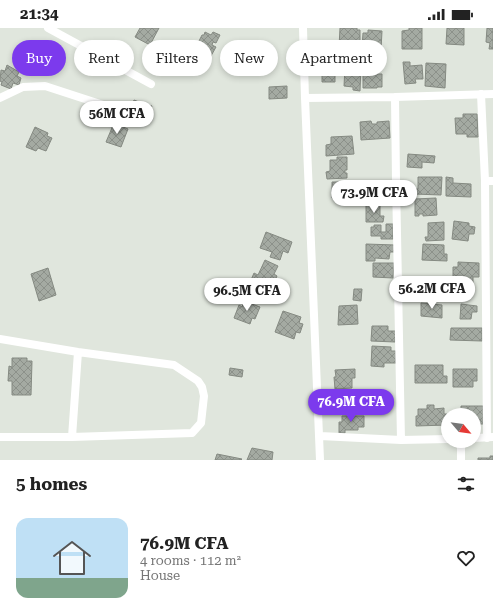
<!DOCTYPE html>
<html lang="en">
<head>
<meta charset="utf-8">
<style>
  body { margin:0; font-family:"Roboto Serif",serif; background:#f2f2f2; color:#222; height:100vh; display:flex; flex-direction:column; font-size:15px; white-space:nowrap }
  * { box-sizing:border-box; margin:0 }
  p { font-size:13px; color:#767676 }
  .icon { flex:none; width:22px; height:22px; fill:none; stroke:currentColor; stroke-width:2; stroke-linecap:round; stroke-linejoin:round }
  .map { position:relative; height:432px; overflow:hidden }
  .side { display:flex; flex-direction:column; background:#fff; flex:1 }
  .side>* { flex:none }
  .hud { position:absolute; left:12px; top:12px; width:469px; height:36px; display:flex; gap:8px }
  .needle { width:26px; rotate:119deg }
  .controls { position:absolute; left:441px; top:380px; display:grid; gap:8px }
  .controls a { display:grid; place-items:center; width:40px; height:40px; border-radius:50%; background:#fff; box-shadow:0 2px 6px #0003; font-size:20px }
  .price { position:absolute; translate:-50% -34px; padding:0 9px; border-radius:14px; background:#fff; color:#222; font-size:13px; line-height:26px; filter:drop-shadow(0 1px 2px #0008) }
  .price::after { content:''; position:absolute; left:50%; top:24px; width:12px; height:9px; margin-left:-6px; background:inherit; clip-path:polygon(0 0,100% 0,50% 100%) }
  .price.on { background:#7c3aed; color:#fff }
  ul { padding:0; list-style:none }
  li { display:flex; align-items:center; gap:12px; height:100px; padding:0 16px }
  li span { display:grid; place-items:center; flex:none; width:112px; height:80px; border-radius:12px; color:#555 }
  li>.icon { margin-inline-start:auto }
  span .icon { width:48px; height:48px; fill:#fffc; stroke-width:1 }
  li b { font-size:17px }
  h2 { display:flex; justify-content:space-between; align-items:center; height:48px; padding:0 16px; font-size:17px }
  .tag { padding:0 14px; border-radius:18px; background:#fff; box-shadow:0 2px 6px #0003; font-size:14px; line-height:36px }
  .tag.on { background:#7c3aed; color:#fff }
  .status { display:flex; justify-content:space-between; align-items:center; height:28px; padding:0 20px; background:#fff; direction:ltr }
  .status svg { height:11px; fill:currentColor }
  .map>svg:first-child { display:block }
  .building { fill:url(#building-cross-hatch); stroke:#858a82 }
  .lines { fill:none; stroke-linecap:round; stroke-linejoin:round }
  .minor { stroke:#fff; stroke-width:8 }
</style>
</head>
<body>
<div class="status"><b>21:34</b><svg viewBox="0 0 49 12"><path d="M0 12V9h3v3zM5 12V6h3v6zM10 12V3h3v9zM15 12V0h3v12zM26 1h20v11H26zM47 4h2v5h-2z"/></svg></div>
<div class="map">
<svg width="493" height="432" viewBox="0 0 493 432">
  <defs>
    <pattern id="building-cross-hatch" width="8" height="8" patternUnits="userSpaceOnUse"><rect width="8" height="8" fill="#a4aaa2"/><path d="M0 0l8 8M0 8l8-8" fill="none" stroke="#8c918a"/></pattern>
  </defs>
  <rect width="100%" height="100%" fill="#e0e6dd"/>
  <!-- building -->
  <path class="building" d="M140,0H159L150,17L135,9Z
    M340,0H357V2H360V15L356,14V19H339Z
    M409,0H422V21H402V3L409,2Z
    M447,0H464V17L446,16Z
    M487,0H493V21H489L490,15L486,14Z
    M368,2L382,3L381,22L362,20L363,5H368Z
    M205,4L211,7L213,4L220,7L216,15L213,14L212,17L216,19L207,35L192,27L202,7H204Z
    M31,20L40,24L39,26L43,27L39,39L35,37L32,43L22,39L25,30L22,29L25,21L30,23Z
    M403,34H410V38L422,37L423,51H415L416,55L405,56Z
    M426,35L446,36L445,60L425,58Z
    M7,37L19,44L17,48L21,50L19,57L13,55L11,61L1,57L2,54L0,53L1,42L5,43Z
    M322,37H335V54H322Z
    M352,38H361L360,63L353,62V59L344,58L345,39L352,40Z
    M365,39H377V46H382V59H377V60H363V47H365Z
    M287,58V70L269,71V59Z
    M134,72L139,74L138,77L144,80L146,76L152,78L149,86L131,80Z
    M463,86H477L478,109H467V106H456L455,90H463Z
    M371,93L372,96H377V94L389,93L390,110L361,112L360,94Z
    M114,95L128,101L121,119L106,114Z
    M35,99L48,105L47,108L52,110L46,123L38,120L36,123L26,119Z
    M352,108L354,126L326,128V117L331,116V109Z
    M408,126L435,128L434,135L422,134V140L407,139Z
    M337,129H347V142H345V145H347V150L327,151L326,144L330,143V132H337Z
    M418,149H442L441,167L414,166L415,161H418Z
    M446,149L453,150V155L471,156V169L446,168Z
    M332,154H348V156H357V168L332,170Z
    M436,170L437,187L423,188V186H419V188H415V171Z
    M366,176L380,177V188H384L383,194H366Z
    M454,193L469,195V198L475,199L474,206H469L468,213L452,211Z
    M444,194V212L426,213L425,209H428V195Z
    M386,196H393V211H381V208H371V199H374V197H381V204H386Z
    M266,204L292,214L288,225L283,223L280,232L270,229L272,224L260,220Z
    M366,216L395,217V224H390L389,231L375,230V233H366Z
    M423,216L444,217V226H447V233L422,232Z
    M265,232L278,238L274,246L277,248L271,261L251,252L254,245L258,247Z
    M458,234L479,235V249H473V255H453V239H458Z
    M373,235H394L393,250L373,249Z
    M48,240L56,267L39,273L31,246Z
    M422,256H436V266H440V273H411L412,267H421Z
    M354,261H362L361,273L353,272Z
    M244,273L260,279L255,291L252,290L250,296L234,290L239,277L242,279Z
    M421,275L442,277V290L421,288Z
    M461,276L477,278V284H472L471,291H460Z
    M357,277L358,296L338,297L339,278Z
    M283,283L301,289L299,295L303,296L300,305L296,304L294,311L275,304Z
    M372,298H388V303H396L395,314L371,313Z
    M451,300H482V313L450,312Z
    M372,318L391,319V323H396V335H384V339L371,338Z
    M12,330H27V333H32L31,367H12V353H8L9,338L12,339Z
    M415,337H443V348H447V355H415Z
    M230,340L243,342L242,349L229,347Z
    M355,341V350H352V360L335,361L334,349H336L335,342Z
    M453,341H477V353H473V359H453Z
    M337,362H357V379H337Z
    M427,377H434V381L444,380V386H447V397L416,398V388H418V381H427Z
    M461,378H483V396H475V393H474V387H461Z
    M342,388H364V399H358V402H345V405H339V394H342Z
    M252,420L273,424L272,432H247Z
    M217,426L242,431L241,432H215Z
    M490,428H493V432H478V430H490Z"/>
  <g class="lines">
    <!-- minor -->
    <path class="minor" d="M48,0L151,56
      M303,0L305,70L320,432
      M481,66L485,153L487,410
      M395,69L396,153L401,412
      M0,70L23,59L45,58L131,86
      M305,70L395,69L493,66
      M485,153H493
      M0,311L78,324L174,337L198,353L202,359L204,368L201,395L192,405L72,409H0
      M320,408L401,412L448,411
      M72,409L78,324
      M474,410L493,409
      M461,432V413"/>
  </g>
</svg>
<div class="controls">
<a><svg class="needle" viewBox="-14 -14 28 28"><path d="M0-13l5 13h-10z" fill="#e53935"/><path d="M0 13l5-13h-10z" fill="#767676"/></svg></a>
</div>
<b class="price" style="left:117px;top:107px">56M CFA</b>
<b class="price" style="left:374px;top:186px">73.9M CFA</b>
<b class="price" style="left:432px;top:282px">56.2M CFA</b>
<b class="price" style="left:247px;top:284px">96.5M CFA</b>
<b class="price on" style="left:351px;top:395px">76.9M CFA</b>
<div class="hud">
<a class="tag on">Buy</a>
<a class="tag">Rent</a>
<a class="tag">Filters</a>
<a class="tag">New</a>
<a class="tag">Apartment</a>
</div>
</div>
<section class="side">
<h2>5 homes<svg class="icon" aria-label="filters" viewBox="0 0 24 24"><path d="M4 7h16M4 17h16"/><circle cx="9" cy="7" r="2"/><circle cx="15" cy="17" r="2"/></svg></h2>
<ul>
<li><span style="background:linear-gradient(#bfe0f5 75%,#7fa58c 0)"><svg class="icon" aria-label="home" viewBox="0 0 24 24"><path d="M3 11l9-7 9 7M6 9v11h12V9"/></svg></span><div><b>76.9M CFA</b><p>4 rooms · 112 m²</p><p>House</p></div><svg class="icon" aria-label="heart" viewBox="0 0 24 24"><path d="M12 20l-8-8c-3-5 5-10 8-4 3-6 11-1 8 4z"/></svg></li>
</ul>
</section>
</body>
</html>
